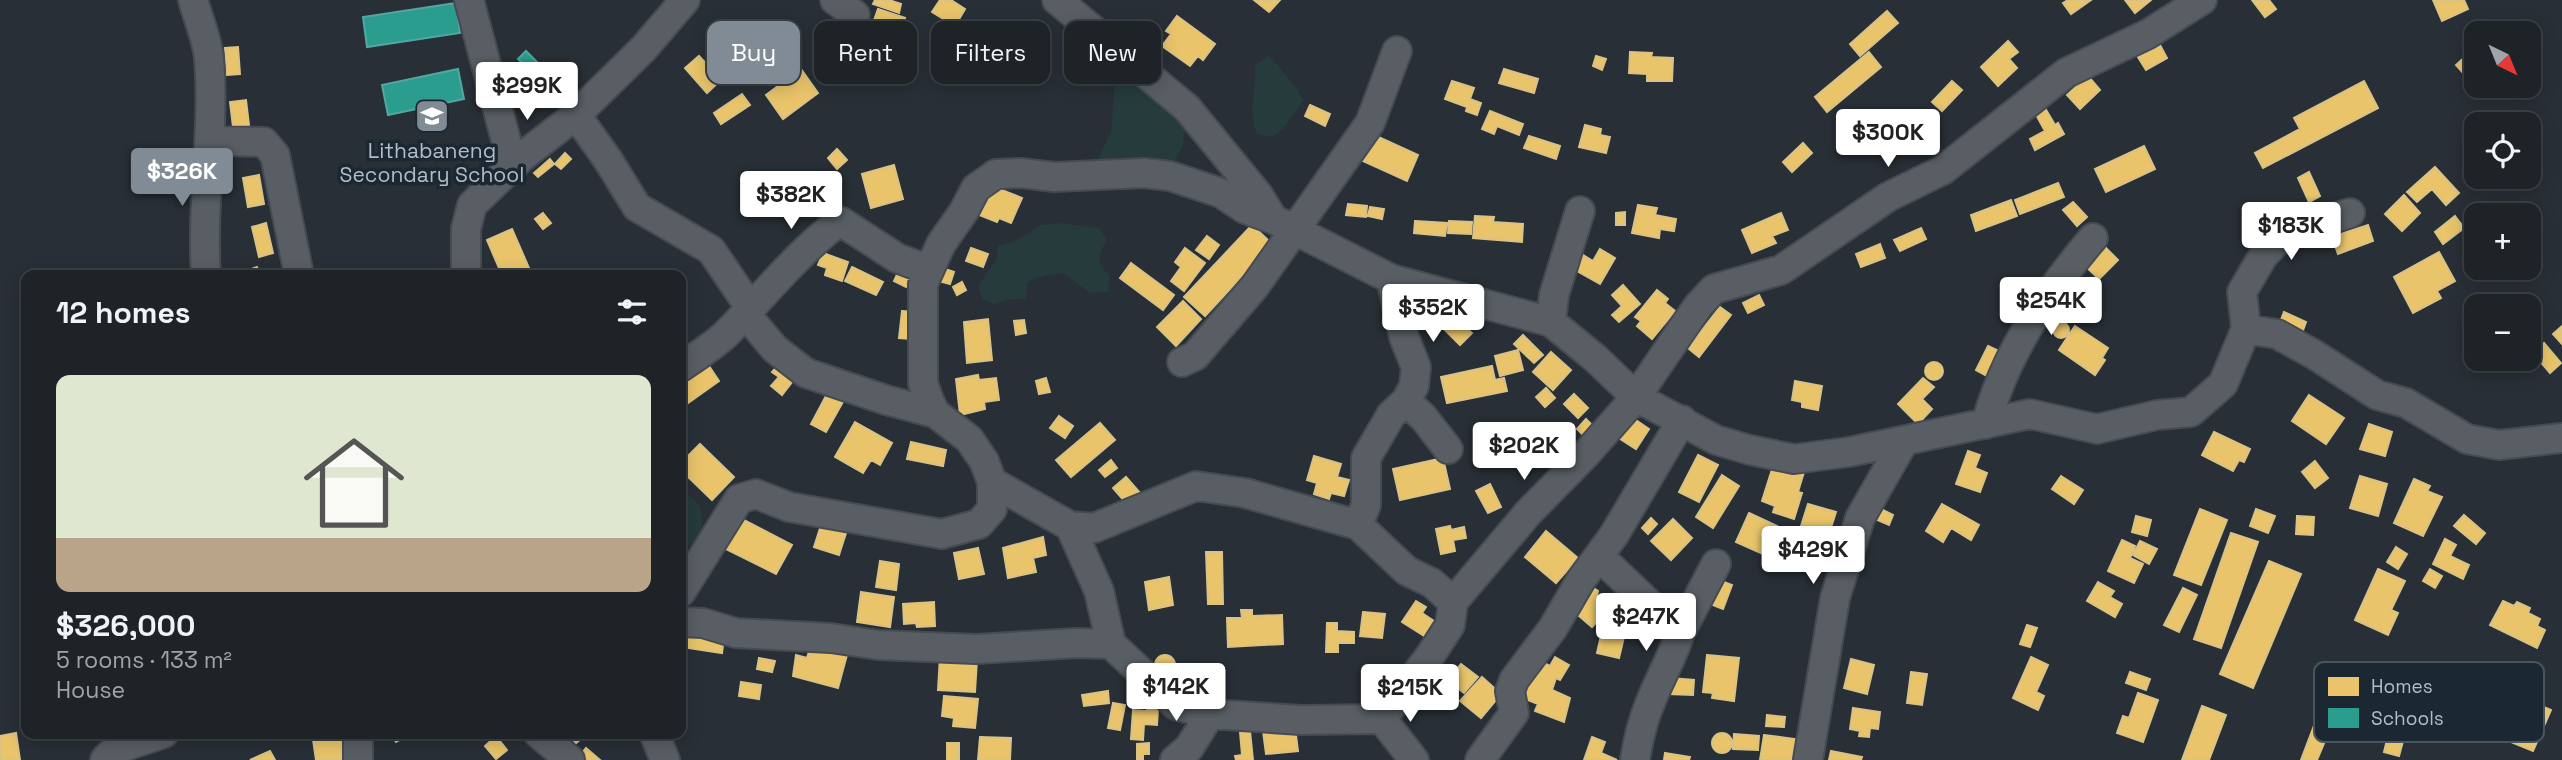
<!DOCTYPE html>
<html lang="en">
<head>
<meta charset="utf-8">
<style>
  body { margin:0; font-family:"Space Grotesk",sans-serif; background:#262b30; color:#f1f3f6; height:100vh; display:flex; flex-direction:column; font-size:26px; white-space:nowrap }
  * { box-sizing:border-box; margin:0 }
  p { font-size:23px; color:#a1a4a8 }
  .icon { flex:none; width:38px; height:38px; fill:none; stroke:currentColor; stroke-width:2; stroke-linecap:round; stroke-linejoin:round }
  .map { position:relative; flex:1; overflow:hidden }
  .panel { position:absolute; left:21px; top:270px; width:665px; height:469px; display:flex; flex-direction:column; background:#1e2328; border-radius:14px; box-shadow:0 4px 18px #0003,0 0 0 2px #3c4045 }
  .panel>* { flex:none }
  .banner { position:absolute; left:707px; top:21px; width:665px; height:63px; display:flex; gap:14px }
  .needle { width:46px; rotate:137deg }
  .controls { position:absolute; left:2464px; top:21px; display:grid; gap:14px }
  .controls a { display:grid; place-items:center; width:77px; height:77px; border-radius:14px; background:#1e2328; box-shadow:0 4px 18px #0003,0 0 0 2px #3c4045; font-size:35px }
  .price { position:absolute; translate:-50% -60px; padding:0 16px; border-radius:7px; background:#fff; color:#222; font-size:23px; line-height:46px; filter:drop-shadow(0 2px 4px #0008) }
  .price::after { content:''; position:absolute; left:50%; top:42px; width:21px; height:16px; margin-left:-10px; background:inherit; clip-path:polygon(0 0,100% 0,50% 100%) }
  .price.active { background:#818b95; color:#fff }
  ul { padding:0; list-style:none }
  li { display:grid; align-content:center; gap:14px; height:371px; padding:0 35px }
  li+li { border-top:2px solid #3c4045 }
  li span { display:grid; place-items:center; height:217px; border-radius:14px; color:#555 }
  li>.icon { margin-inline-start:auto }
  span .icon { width:126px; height:126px; fill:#fffc; stroke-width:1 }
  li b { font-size:30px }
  h2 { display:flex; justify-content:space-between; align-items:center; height:84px; padding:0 35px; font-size:30px }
  .pill { padding:0 24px; border-radius:14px; background:#1e2328; box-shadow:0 4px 18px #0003,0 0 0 2px #3c4045; font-size:24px; line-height:63px }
  .pill.active { background:#818b95; color:#fff }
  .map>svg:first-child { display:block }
  .green { fill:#253b3c }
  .homes { fill:#e9c46a; stroke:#d8c286; stroke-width:2 }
  .schools { fill:#2a9d8f; stroke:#52a7a0; stroke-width:2 }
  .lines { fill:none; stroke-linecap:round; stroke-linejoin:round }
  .minor-casing { stroke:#464b51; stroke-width:32 }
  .minor { stroke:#585e64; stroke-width:28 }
  .labels { text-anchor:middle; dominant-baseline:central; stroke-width:7; stroke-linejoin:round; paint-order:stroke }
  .poi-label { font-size:21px; fill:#b1bdc8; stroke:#1b2731 }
  .key { fill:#1b2731; stroke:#48545e; stroke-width:2 }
  .key-label { font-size:19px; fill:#b1bdc8 }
</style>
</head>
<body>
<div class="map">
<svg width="2562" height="760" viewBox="0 0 2562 760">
  <rect width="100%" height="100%" fill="#282f36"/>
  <!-- green -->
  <path class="green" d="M1105,55L1186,119L1183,145L1174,164L1096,163L1111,132L1115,78Z
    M1269,56C1277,64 1301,91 1303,101L1283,129L1272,137L1257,134C1247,111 1257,89 1255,65Z
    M1060,223L1099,228L1107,240L1101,251L1099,263L1110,277L1108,292L1090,293L1063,273L1043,276L1027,282L1026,299H1011L994,304L982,299L978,286L996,260L998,246L1016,241L1040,225Z
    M681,491C707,504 704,517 699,543L685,547L681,539Z"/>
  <!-- homes -->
  <path class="homes" d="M875,0H889L901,4L899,13L873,4Z
    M940,0H951L965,9L955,26L932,12Z
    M1254,0H1280L1269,12Z
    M2068,0H2091L2071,14L2063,3Z
    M2125,0H2151L2135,13Z
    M2252,0H2269L2276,9L2265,17Z
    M2433,0H2464L2468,9L2442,21Z
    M878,9L905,18L895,46L868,37Z
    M1887,11L1898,23L1860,56L1850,44Z
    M1177,16L1215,44L1203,60L1198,56L1190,66L1162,46L1171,34L1166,31Z
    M771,41L785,58L764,75L751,58Z
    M2008,41L2018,52L2009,59L2017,68L1998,86L1981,67Z
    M2160,45L2167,58L2146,70L2138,57Z
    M238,47L240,74L227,75L225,48Z
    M1630,52L1652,53L1651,57L1673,58L1672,81H1647V74L1629,73Z
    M1869,52L1881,67L1827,112L1815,97Z
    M2467,55L2476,65L2465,75L2456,65Z
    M699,56L721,80L707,93L685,68Z
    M1596,56L1606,59L1602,70L1593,66Z
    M801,69L818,93L783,119L766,95Z
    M1504,69L1538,79L1534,93L1499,83Z
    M2088,76L2100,90L2080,109L2067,95Z
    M1452,81L1474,88L1470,99L1481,103L1477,115L1466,111L1467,107L1445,99Z
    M1952,81L1962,90L1942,111L1932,102Z
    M2364,81L2378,108L2263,168L2255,153L2300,129L2294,118Z
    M742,94L750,105L721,124L714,113Z
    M246,100L249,125L233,127L230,102Z
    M1310,105L1330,114L1325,126L1305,116Z
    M2045,108L2055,125L2058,123L2064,134L2035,150L2030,139L2045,131L2035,113Z
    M1490,111L1523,124L1519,135L1497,126L1494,134L1482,129Z
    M1918,117L1934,138L1917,151L1912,144L1898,154L1888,141Z
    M1585,125L1601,129L1600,135L1610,137L1606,153L1579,147Z
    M1374,135L1418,155L1407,181L1363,161Z
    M1529,136L1560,146L1556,159L1524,148Z
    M1803,143L1812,153L1792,172L1783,162Z
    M2144,146L2155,169L2106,192L2095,169Z
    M837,149L847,160L837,169L828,158Z
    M565,153L571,159L561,169L555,164Z
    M550,159L554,164L538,177L534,173Z
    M894,165L903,199L871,208L862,174Z
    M2435,167L2459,193L2446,205L2432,189L2417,202L2407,192Z
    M2309,172L2320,196L2309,202L2298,178Z
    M259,175L264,204L248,207L243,178Z
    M2058,183L2064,197L2020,214L2015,200Z
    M989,185L1022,198L1011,223L999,218L997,222L979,215Z
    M2404,195L2420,213L2402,231L2385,214Z
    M2011,200L2017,216L1976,231L1971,215Z
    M2073,202L2087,217L2077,226L2063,210Z
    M1348,204L1367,206L1366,217L1346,215Z
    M1638,205L1657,208L1655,215L1676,219L1674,231L1660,229L1659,238L1632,233Z
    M1370,207L1384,209L1382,219L1368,216Z
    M1625,212V225H1616V213Z
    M543,213L551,223L543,229L535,219Z
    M1781,213L1788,230L1772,236L1776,243L1752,253L1742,230Z
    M1475,216L1494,217L1493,222L1523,224L1522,242L1473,238Z
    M2455,216L2464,228L2443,244L2435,232Z
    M1415,221L1447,223L1445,236L1414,233Z
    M1449,221L1472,222L1471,234L1448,233Z
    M266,223L273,253L259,257L252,227Z
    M1252,225L1272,244L1205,316L1184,297Z
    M2368,225L2373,241L2338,254L2332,237Z
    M1921,228L1926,239L1900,251L1894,240Z
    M512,229L529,268L513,275H502L487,240Z
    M1207,236L1219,245L1209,259L1196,250Z
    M2100,242L2118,260L2099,279L2081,262Z
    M1880,244L1885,258L1861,267L1856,254Z
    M971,248L988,254L983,267L966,261Z
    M1185,248L1205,263L1184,291L1171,281L1181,267L1175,262Z
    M1600,249L1615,258L1600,284L1570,267L1578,252L1593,261Z
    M2439,252L2455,281L2437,291L2441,298L2413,313L2394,277Z
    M823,253L848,262L842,281L825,275L827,268L818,265Z
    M1131,263L1174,295L1163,310L1120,278Z
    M257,267L260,275H239L238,274Z
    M852,267L883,282L876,295L845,281Z
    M939,267L954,272L950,284L935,280Z
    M900,268L912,274L906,287L894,281Z
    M962,282L966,290L957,295L953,287Z
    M1623,285L1640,304L1619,322L1612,315L1622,306L1612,295Z
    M1657,290L1668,299L1665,303L1675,311L1652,339L1637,326L1641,321L1635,317Z
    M1759,295L1764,305L1748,313L1743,303Z
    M1183,301L1201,319L1176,346L1157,327Z
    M1720,307L1731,315L1699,357L1688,348Z
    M1464,308L1473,317L1464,326L1472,333L1460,345L1437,322L1447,312L1453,319Z
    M902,311L914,312L911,339L899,338Z
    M2284,312L2306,322L2302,333L2279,325Z
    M988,319L992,360L967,363L964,322Z
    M1024,320L1026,333L1016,335L1014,321Z
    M2053 330a8 8 0 1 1 16 0a8 8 0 1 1-16 0Z
    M2075,326L2108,348L2102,358L2105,360L2095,375L2059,350Z
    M2562,326V344L2553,334Z
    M1523,335L1543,355L1534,363L1514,344Z
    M2544,343L2561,363L2550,373L2533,353Z
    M1988,346L2001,352L1989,377L1976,370Z
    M1518,350L1523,370L1500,376L1495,356Z
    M1551,352L1571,370L1553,390L1533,372Z
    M703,357L719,381L681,408V372Z
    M1925 371a9 9 0 1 1 18 0a9 9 0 1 1-18 0Z
    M780,363L796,377L782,395L771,386L779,377L772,372Z
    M1492,366L1495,380L1504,378L1507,391L1447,403L1441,377Z
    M978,375L979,380L996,378L999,400L984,402L985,409L960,415L956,379Z
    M1046,378L1050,392L1039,394L1036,381Z
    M1923,378L1934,387L1922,399L1932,409L1918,424L1898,404Z
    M1795,381L1822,386L1818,410L1802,407V402L1792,400Z
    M1546,388L1555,398L1545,407L1536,397Z
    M828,392L844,400L826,432L811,424Z
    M1574,394L1588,408L1578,418L1564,404Z
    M2309,395L2344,418L2326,444L2292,421Z
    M1627,414L1649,429L1636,449L1614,435Z
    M1059,416L1073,426L1065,438L1050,428Z
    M1586,419L1595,428L1586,438L1577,429Z
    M855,422L892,443L880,465L871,460L863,473L835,457Z
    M1100,423L1115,440L1071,477L1056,460Z
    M2369,424L2392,432L2385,456L2360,449Z
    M2214,432L2250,449L2244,462L2239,460L2233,471L2202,455Z
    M911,442L946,450L943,466L907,459Z
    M700,444L734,477L712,500L681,470V463Z
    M1968,451L1980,455L1975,468L1987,473L1980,492L1956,484Z
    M1698,455L1718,465L1699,502L1679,492Z
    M1314,456L1341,464L1337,477L1349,480L1344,496L1331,493L1329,499L1314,494L1317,483L1307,480Z
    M1443,458L1450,489L1400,500L1393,469Z
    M1111,460L1117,468L1105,477L1099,470Z
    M2315,461L2328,478L2315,488L2302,472Z
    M1774,463L1804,472L1798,492L1802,493L1794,519L1773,512L1775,506L1762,501Z
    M1722,475L1739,486L1713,528L1696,517Z
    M2061,476L2083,490L2074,504L2052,489Z
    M2360,476L2387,484L2378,516L2350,508Z
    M1126,477L1140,493L1127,504L1113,488Z
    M2414,479L2430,486L2427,491L2442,497L2423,536L2394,523Z
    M1490,484L1501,507L1488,513L1476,491Z
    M1808,504L1836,512L1829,534L1801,526Z
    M1942,504L1979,525L1971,540L1951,528L1943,542L1926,531Z
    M1879,508L1893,515L1889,525L1875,519Z
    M2200,509L2227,520L2201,585L2174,575Z
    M2256,509L2275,516L2268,533L2250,526Z
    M1749,513L1777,526L1770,540L1780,544L1774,559L1736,542Z
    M2464,515L2485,533L2476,544L2454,526Z
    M736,516L792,545L776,574L720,546Z
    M2136,516L2151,520L2147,536L2132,532Z
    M2297,516L2314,517L2313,535L2296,534Z
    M1651,518L1657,524L1648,534L1642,528Z
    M1673,519L1692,538L1671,560L1651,541Z
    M822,522L847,530L839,555L814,547Z
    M1450,526L1451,530L1464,527L1466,538L1453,540L1455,551L1441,554L1436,529Z
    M1546,531L1578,558L1556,583L1525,557Z
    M2231,533L2258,542L2221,648L2194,639Z
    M1043,537L1046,555L1033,558L1036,572L1008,578L1003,548Z
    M2445,539L2456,545L2450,556L2469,565L2463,579L2433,564Z
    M2122,540L2135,546L2130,558L2143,564L2134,583L2108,571Z
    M2140,541L2157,549L2149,564L2133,555Z
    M2396,547L2407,554L2398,569L2387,562Z
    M978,548L984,574L959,579L954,553Z
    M1206,552H1222L1223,604H1208Z
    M880,561L899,564L896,590L876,587Z
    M2269,561L2301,574L2253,688L2220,674Z
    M2378,569L2405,581L2391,610L2398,613L2388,635L2355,620Z
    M2430,569L2442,576L2435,588L2423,581Z
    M1169,577L1173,605L1149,610L1145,582Z
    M1719,580L1732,585L1723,609L1710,604Z
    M2098,582L2114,591L2110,597L2122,604L2115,617L2087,601Z
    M1592,587L1598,591L1597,595L1611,606L1592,627L1572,610Z
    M2183,588L2197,595L2179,632L2164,625Z
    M861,592L894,597L890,627L857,622Z
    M1416,601L1426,607L1422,613L1434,621L1424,636L1402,622Z
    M2503,601L2514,606L2517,602L2530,608L2528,613L2540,619L2537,626L2545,630L2537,648L2490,625Z
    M934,602L935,626L917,627L916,623L904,624L903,604Z
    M1241,610H1252V616L1282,615L1283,644L1228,647L1227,618H1242Z
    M1363,612L1385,614L1382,638L1360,636Z
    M1327,623H1337V631L1354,632V643H1338V652H1326Z
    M2027,625L2037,628L2030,647L2020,644Z
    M681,631L724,637L722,653L681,647Z
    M1602,631L1624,637L1619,658L1597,653Z
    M811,645L847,655L838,688L793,676L796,655L807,658Z
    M1707,655L1739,658L1734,701L1712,698L1713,693L1703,692Z
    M1155 665a10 10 0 1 1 20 0a10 10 0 1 1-20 0Z
    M940,656L977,659L975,692L938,690Z
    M1555,657L1569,665L1560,680L1556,678L1552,690L1570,698L1564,722L1535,711L1538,704L1515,695L1538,660L1550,666Z
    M2031,657L2048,665L2036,692L2044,696L2038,710L2013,698Z
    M759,658L775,661L772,672L757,669Z
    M1851,659L1874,665L1867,694L1844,688Z
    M1461,664L1478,677L1464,693L1447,680Z
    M1911,672L1927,674L1922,705L1907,703Z
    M2130,672L2150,679L2146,690L2126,683Z
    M1482,677L1501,694L1481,718L1460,701Z
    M1670,678L1694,680L1693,695L1668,694Z
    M741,682L761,685L759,699L739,696Z
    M1108,691L1109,703L1084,706L1082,695Z
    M2138,693L2158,700L2143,742L2117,733L2123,716L2129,718Z
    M944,696L978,699L975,728L953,726L954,718L942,716Z
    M2523,698L2551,710L2533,751L2506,740Z
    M1113,703L1125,705L1120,730L1108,728Z
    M2202,706L2226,715L2209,760H2182Z
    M1147,707L1158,708L1157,725L1144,724L1143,740L1131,739L1133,710L1147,711Z
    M1853,708L1880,712L1878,729L1870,728L1869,737L1859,736L1860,731L1850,729Z
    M1767,715L1785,717L1784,727L1766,726Z
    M2393,715L2409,719L2399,756L2384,752Z
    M2315,723L2330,729L2317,760H2301Z
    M1295,727L1298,751L1266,754L1263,731Z
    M1250,731L1253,760H1236L1235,756L1242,755L1240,732Z
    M16,733L20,760H0V736Z
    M312,733H340L344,759L316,760Z
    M391,733H412L396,742Z
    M567,733H588L576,743Z
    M1712 743a10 10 0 1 1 20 0a10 10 0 1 1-20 0Z
    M1734,734L1759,736L1758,750L1733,749Z
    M1764,735L1795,739L1792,760H1760Z
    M496,736L507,750L496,759L485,746Z
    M980,737L1011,738L1010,760H978Z
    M1592,737L1605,742L1601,753L1617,760H1584Z
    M947,743H959V760H947Z
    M1149,743V754H1143V760H1137V744Z
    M586,748L600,760L577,759Z
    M270,751L275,760H250Z
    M1831,751L1862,757L1861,760H1829Z
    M1665,753L1690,757L1689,760H1664Z"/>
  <!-- schools -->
  <path class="schools" d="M456,3L460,33L367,47L363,17Z
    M526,51L543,68L536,76L518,59Z
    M458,69L464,99L388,115L382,85Z"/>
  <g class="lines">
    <!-- minor casing -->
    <g class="minor-casing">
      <path id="minor" d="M193,0C198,18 207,39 209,58C215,130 201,203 206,275
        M469,0L513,167
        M835,0L855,15
        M1057,0L1187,108L1259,196L1273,219
        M576,115L608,160L637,207L711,250L745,300L753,323L775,349L806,373L886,400L935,413
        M210,141L264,142L275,155L299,275
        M466,275V229L472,205L523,156L576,115L644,48L685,0
        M1391,279L1404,337L1416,367L1414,386L1406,401
        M1551,322L1554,295L1580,211
        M2246,329L2242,292L2263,256L2285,233L2350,213
        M1182,362L1195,356L1255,286L1370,123L1397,51
        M681,367C695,357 712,347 725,335C763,297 797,253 840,221L897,258L929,270
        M1986,424C2005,354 2046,293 2093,238
        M1358,525L1366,505V458L1391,415L1406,401L1424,418L1448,449
        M1070,526L1094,528L1196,486L1245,493L1358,525L1407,571L1432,583L1453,602L1450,625L1430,656L1382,719L1301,720L1210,714L1177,706L1111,644L1099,591L1070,526L992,482L984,461L969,439L935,413L929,400L923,383V284L941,244L964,211L976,188L996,174L1021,173L1054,177L1144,173L1170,176L1221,193L1245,209L1273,219L1391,279L1551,322L1595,358L1636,397L1716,440L1750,450L1794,459L1849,452L2030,414L2097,429L2157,415L2191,412L2223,384L2246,329L2277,334L2315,355L2377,395L2406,403L2467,439L2499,445L2562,438
        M1599,556L1680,633C1672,659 1658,681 1649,706C1642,723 1638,741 1635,760
        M681,592L739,499L756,494L789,507L942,534L979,524L992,509V482
        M1453,602L1528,513L1586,454L1636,397L1698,306L1714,289L1781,270L1888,197L1943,170L2066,73L2148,34L2202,0
        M681,622L703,623L736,633L831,638L878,645L976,649L1077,643L1111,644
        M1680,633L1716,564
        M1382,719L1414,760
        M538,733L570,760
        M654,733L665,760
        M105,760C115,745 146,741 164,733
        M358,760V733
        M1175,760L1189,748L1210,714
        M1480,760L1514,713L1510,691L1514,680L1553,628L1581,580L1614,535L1682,420
        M1808,760L1835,598L1860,518L1904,441"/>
    </g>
    <!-- minor -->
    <use href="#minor" class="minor"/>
  </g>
  <!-- icons -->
  <defs>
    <g id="school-square" transform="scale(1.75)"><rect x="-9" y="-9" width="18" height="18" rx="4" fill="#818b95" stroke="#1b2731"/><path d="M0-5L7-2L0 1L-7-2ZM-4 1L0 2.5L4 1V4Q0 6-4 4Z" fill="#fff"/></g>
  </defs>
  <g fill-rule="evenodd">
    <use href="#school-square" x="432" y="116"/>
  </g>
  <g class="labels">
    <!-- poi labels -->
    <g class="poi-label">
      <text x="432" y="150">Lithabaneng<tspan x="432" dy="24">Secondary School</tspan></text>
    </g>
  </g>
  <!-- legend -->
  <rect x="2314" y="662" width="230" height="80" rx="10" class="key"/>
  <rect x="2328" y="677" width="31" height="19" fill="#e9c46a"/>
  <rect x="2328" y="708" width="31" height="20" fill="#2a9d8f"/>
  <g class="key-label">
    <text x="2371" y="693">Homes</text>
    <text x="2371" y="725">Schools</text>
  </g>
</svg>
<div class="controls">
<a><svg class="needle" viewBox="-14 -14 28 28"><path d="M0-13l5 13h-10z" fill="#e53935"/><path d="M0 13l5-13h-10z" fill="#a1a4a8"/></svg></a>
<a><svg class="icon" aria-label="locate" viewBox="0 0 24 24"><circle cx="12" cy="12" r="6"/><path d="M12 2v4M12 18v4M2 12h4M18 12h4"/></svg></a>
<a>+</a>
<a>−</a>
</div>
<b class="price" style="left:527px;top:122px">$299K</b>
<b class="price" style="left:1888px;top:169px">$300K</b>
<b class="price active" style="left:182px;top:208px">$326K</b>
<b class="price" style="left:791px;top:231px">$382K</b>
<b class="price" style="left:2291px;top:262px">$183K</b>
<b class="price" style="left:2051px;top:337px">$254K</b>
<b class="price" style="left:1433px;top:344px">$352K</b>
<b class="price" style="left:1524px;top:482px">$202K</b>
<b class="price" style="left:1813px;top:586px">$429K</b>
<b class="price" style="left:1646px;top:653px">$247K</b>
<b class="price" style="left:1176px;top:723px">$142K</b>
<b class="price" style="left:1410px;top:724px">$215K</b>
<div class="banner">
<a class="pill active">Buy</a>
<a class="pill">Rent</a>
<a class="pill">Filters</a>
<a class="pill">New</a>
</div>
<section class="panel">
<h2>12 homes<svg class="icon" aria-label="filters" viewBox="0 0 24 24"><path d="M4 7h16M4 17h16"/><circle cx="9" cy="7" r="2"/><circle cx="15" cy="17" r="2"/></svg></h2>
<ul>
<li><span style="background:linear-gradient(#dfe7d0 75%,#b9a48a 0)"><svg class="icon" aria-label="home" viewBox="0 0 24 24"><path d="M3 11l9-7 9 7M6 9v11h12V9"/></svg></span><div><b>$326,000</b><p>5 rooms · 133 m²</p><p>House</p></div></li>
</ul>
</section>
</div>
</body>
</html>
